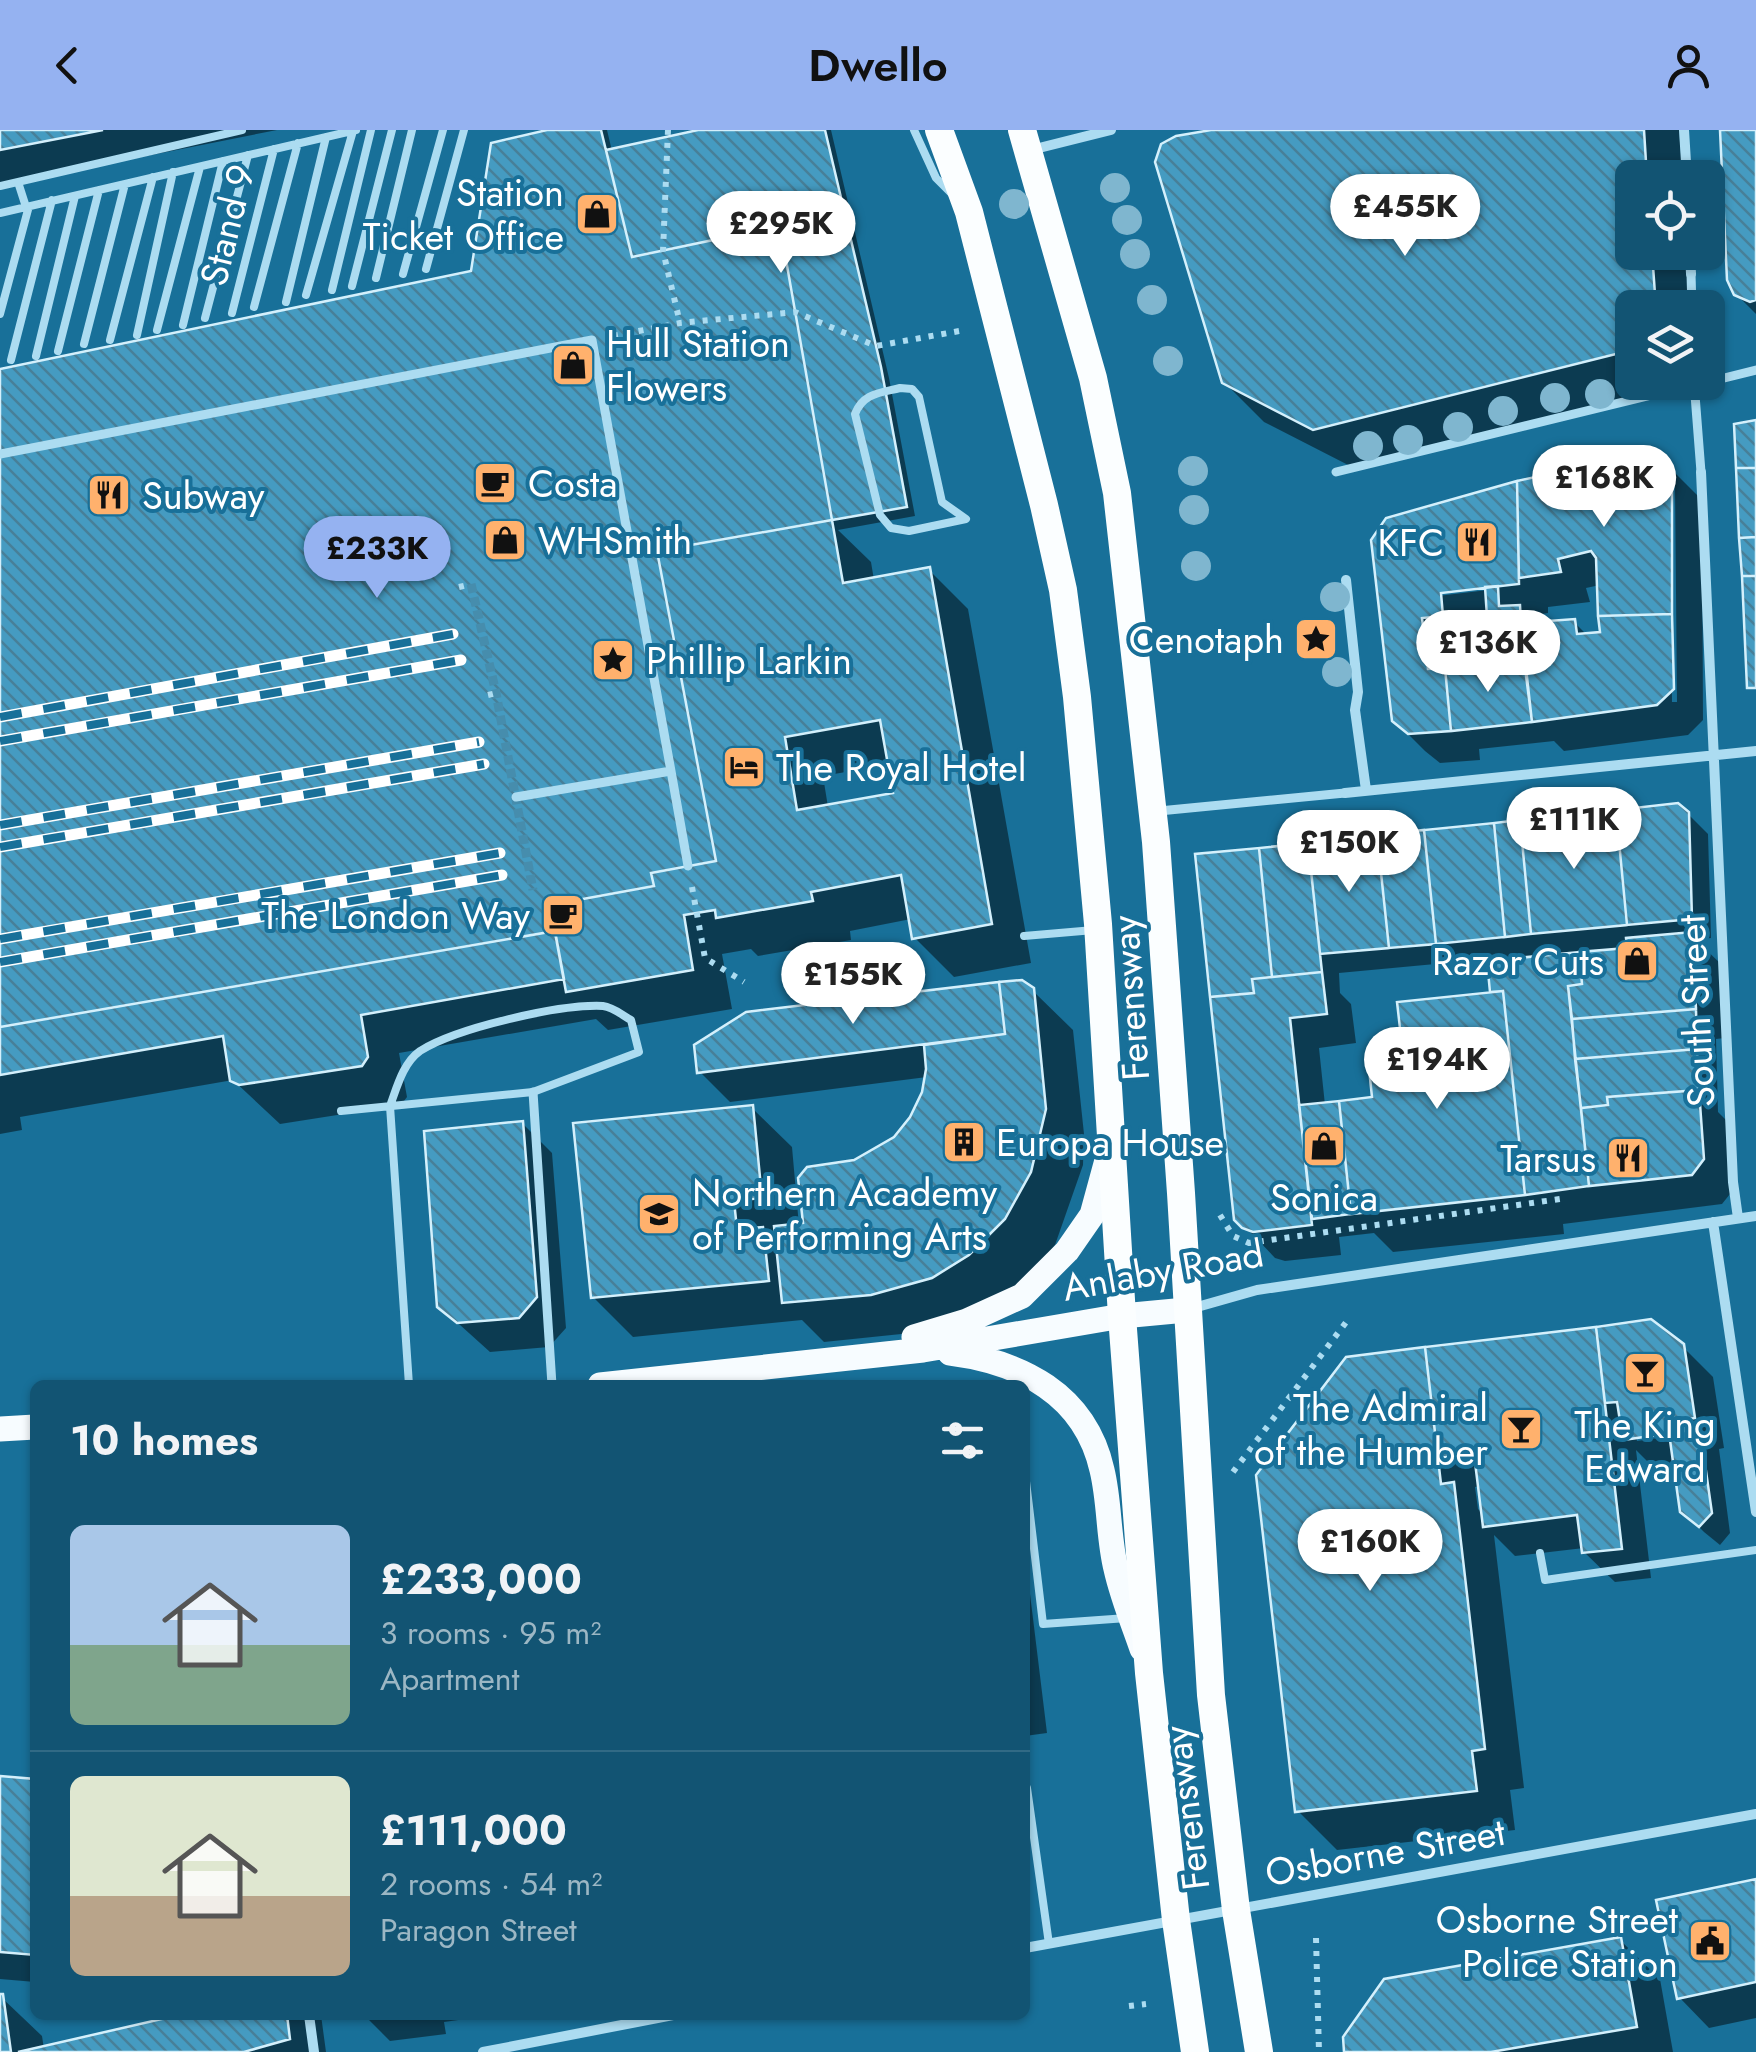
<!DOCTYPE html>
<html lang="en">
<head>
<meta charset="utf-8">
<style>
  body { margin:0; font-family:Jost,sans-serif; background:#1b5a78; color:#f1f3f6; height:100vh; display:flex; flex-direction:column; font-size:38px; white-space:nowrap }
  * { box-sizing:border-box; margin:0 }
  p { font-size:32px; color:#9cb7c4 }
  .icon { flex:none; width:55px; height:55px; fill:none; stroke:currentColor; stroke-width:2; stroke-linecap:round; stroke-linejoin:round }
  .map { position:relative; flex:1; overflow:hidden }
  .panel { position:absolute; left:30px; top:1250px; width:1000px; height:640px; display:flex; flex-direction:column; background:#125473; border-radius:15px; box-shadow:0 2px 8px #0004 }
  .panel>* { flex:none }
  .controls { position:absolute; left:1615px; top:30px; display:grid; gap:20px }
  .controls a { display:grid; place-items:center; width:110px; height:110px; border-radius:15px; background:#125473; box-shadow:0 2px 8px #0004; font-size:50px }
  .price { position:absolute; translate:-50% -85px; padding:0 22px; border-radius:35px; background:#fff; color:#222; font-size:32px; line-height:65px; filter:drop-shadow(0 2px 5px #0008) }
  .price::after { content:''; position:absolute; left:50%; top:60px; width:30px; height:22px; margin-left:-15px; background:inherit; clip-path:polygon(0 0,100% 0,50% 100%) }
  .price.selected { background:#95b2f1; color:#111 }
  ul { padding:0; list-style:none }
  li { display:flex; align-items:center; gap:30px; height:250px; padding:0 40px }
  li+li { border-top:2px solid #316a85 }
  li span { display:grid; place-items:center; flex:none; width:280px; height:200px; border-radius:15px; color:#555 }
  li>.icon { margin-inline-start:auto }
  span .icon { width:120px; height:120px; fill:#fffc; stroke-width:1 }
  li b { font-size:42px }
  h2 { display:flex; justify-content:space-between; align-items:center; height:120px; padding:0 40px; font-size:42px }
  header { display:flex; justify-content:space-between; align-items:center; height:130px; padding:0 40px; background:#95b2f1; color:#111; font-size:45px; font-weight:600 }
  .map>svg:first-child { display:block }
  .shadow { fill:#0007; fill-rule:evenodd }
  .building { fill:url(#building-back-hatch); stroke:#d4f0fc; stroke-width:2.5; fill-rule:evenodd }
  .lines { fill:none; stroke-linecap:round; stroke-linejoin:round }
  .pedestrian-tunnel { stroke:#468dad; stroke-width:9; stroke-dasharray:9 4.5; stroke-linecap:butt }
  .path { stroke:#acdcf1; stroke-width:6; stroke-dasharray:5 8; stroke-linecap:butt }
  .service { stroke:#acdcf1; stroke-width:8 }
  .pedestrian { stroke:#acdcf1; stroke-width:9 }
  .minor { stroke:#acdcf1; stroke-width:10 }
  .primary { stroke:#f7fcff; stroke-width:25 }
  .trunk { stroke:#fbfeff; stroke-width:28 }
  .rail-casing { stroke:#fff; stroke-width:11 }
  .rail { stroke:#187099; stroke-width:8; stroke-dasharray:22; stroke-linecap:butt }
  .tree { fill:#7fb6cf }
  .labels { text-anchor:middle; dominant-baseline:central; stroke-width:8; stroke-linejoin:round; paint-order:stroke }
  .poi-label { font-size:38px; fill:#fff; stroke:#187099; text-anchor:end }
  .street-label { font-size:38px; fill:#fff; stroke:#187099 }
</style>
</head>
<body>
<header><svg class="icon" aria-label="back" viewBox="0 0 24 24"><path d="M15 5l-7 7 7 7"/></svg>Dwello<svg class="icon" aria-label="person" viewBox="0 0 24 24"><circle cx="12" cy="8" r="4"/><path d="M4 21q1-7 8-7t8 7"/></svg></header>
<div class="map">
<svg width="1756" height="1922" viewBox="0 0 1756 1922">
  <defs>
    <pattern id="building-back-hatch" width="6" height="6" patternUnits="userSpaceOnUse" patternTransform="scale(2.5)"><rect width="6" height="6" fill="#459bc1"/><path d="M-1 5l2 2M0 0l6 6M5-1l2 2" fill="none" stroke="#477f98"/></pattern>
  </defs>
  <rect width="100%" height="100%" fill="#187099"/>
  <!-- shadow -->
  <path class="shadow" d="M0,0H277L0,55Z
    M558,0H607L612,21L709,0H831L889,248L915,386L838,400L871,432L874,450L929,440L968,479L1031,833L954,847L914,807L911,789L850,801L851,810L758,826L751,819L722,824L732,879L608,900L596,889L399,923L407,967L401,975L280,994L233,950L20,987L22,1000L0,1004V241L473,143ZM891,634L896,665L828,677L823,646Z
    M1225,0H1679L1683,48H1632V122H1688L1692,178H1632V252H1686L1354,338L1264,292L1224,252Z
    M1722,0H1756V184L1736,164Z
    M1671,339L1702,370L1703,590L1688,605L1564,621L1554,611L1479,619L1480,630L1440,633L1425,621L1394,590L1387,390L1518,354ZM1670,353H1675L1677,572H1672ZM1488,455V460L1429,467V462ZM1600,455L1603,505L1588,506L1574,492L1529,495L1528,486L1548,483V477L1590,472L1586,458ZM1490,490L1493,532L1496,535L1453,540L1451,518L1472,516L1470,493ZM1527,520L1529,538L1523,532L1512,534L1511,522Z
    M1687,683L1708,704L1711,808L1696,810L1722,835L1725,908L1716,909L1718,982L1728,992L1734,1059L1722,1074L1563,1094L1564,1104L1393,1122L1374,1103L1339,1107L1341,1125L1285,1131L1275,1128L1237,1088L1198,727ZM1489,829L1493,864L1406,927L1374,970L1325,975L1319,918L1356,913L1351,874L1340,863L1339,843Z
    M1032,860L1073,900L1084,1004L1083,1035L1055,1115L1034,1142L992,1176L911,1203L824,1212L802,1190L633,1207L593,1167L752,978L792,1017L799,1096L806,1095L855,1032L883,1018L905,999L920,976L927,947L730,972L700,942Z
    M522,993L552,1023L566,1198L549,1217L490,1222L439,1176Z
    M1650,1191L1682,1216L1713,1247L1724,1318L1719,1319L1730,1403L1720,1415L1704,1402L1683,1381L1676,1336L1655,1339L1636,1320L1651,1448L1615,1452L1584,1422V1418L1515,1426L1494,1405L1524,1658L1510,1660L1515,1700L1337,1720L1298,1681L1425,1220ZM1672,1300V1306L1637,1311L1636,1306ZM1480,1356L1484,1385L1478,1379L1475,1357Z
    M1025,1423L1047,1603L1025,1606Z
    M0,1649L35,1651V1852L0,1849Z
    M1756,1752V1888L1709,1898L1679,1867Z
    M1620,1810L1660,1849L1673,1922H1347Z
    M0,1866L42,1906L44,1919L190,1885H321L326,1922H0Z
    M364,1885H494L444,1892L446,1904L390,1911Z"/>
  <!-- building -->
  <path class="building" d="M0,0H103L0,20Z
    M547,0H601L632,127L780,96L832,390L657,421L716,731L651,743L654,756L550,775L555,801L0,897V239L471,141L491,13Z
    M698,0H825L881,237L907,377L832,390L780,96L632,127L606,20Z
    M1211,0H1644L1647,48H1632V122H1652L1656,178H1632V220L1313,300L1222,253L1155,32L1161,14L1176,6Z
    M1720,0H1756V170L1750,172L1734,165L1727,150Z
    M1756,290V338H1736L1734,294Z
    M1648,322L1672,337V484L1598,486L1596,428L1591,421L1558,429L1561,442L1519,448L1517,351Z
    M1736,338H1756V407L1739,408Z
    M1517,351L1519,454L1441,463L1443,486L1422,488L1428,539L1445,538L1451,601L1408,604L1392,591L1371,410L1386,388Z
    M832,390L843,453L930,437L992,794L912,809L901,745L811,762L813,771L716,788L715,780L684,785L693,840L566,862L550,775L654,756L651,743L716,731L657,421ZM880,590L893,663L797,680L785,607Z
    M1756,407V446H1742L1739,408Z
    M1742,446H1756V558H1747Z
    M1498,456L1499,476L1520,475L1522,512L1503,513L1504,533H1490L1485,457Z
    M1672,484L1674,559L1657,575L1532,592L1521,493L1575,489L1577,504L1600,502L1598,486Z
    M1524,530L1532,592L1451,601L1445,538Z
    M1678,673L1689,682L1692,789L1627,795L1616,680Z
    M1616,680L1627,795L1531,804L1520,690Z
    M1520,690L1531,804L1505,807L1494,693Z
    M1494,693L1505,807L1436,814L1424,700Z
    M1424,700L1436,814L1389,818L1377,705Z
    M1377,705L1389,818L1320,824L1308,713Z
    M1308,713L1322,842L1272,847L1259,718Z
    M1259,718L1272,847L1252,849L1254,863L1210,867L1195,724Z
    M555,801L564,849L361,885L368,927L362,936L239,955L230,951L223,906L0,945V897Z
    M1692,802L1696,879L1572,889L1568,856L1582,854L1579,822L1627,818L1626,808Z
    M1579,822L1582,854L1568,856L1589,1056L1525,1065L1503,861L1490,862L1487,831Z
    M1322,842L1327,884L1290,888L1312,1095L1253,1102L1242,1098L1234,1090L1210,867L1254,863L1252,849Z
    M1022,850L1034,858L1046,979L1031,1042L1005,1089L969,1125L932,1148L871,1165L782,1173L774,1096L803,1093L798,1048L807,1037L854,1030L894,1007L910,987L922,962L926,939L924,915L1005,904L999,852Z
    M999,852L1005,904L697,943L694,915L746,882Z
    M1503,861L1525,1065L1351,1084L1339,971L1372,967L1368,929L1403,925L1397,872Z
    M1696,879L1697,919L1575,929L1572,889Z
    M1697,919L1699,960L1607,967L1608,975L1581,978L1575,929Z
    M1699,960L1704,1029L1692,1045L1589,1056L1581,978L1608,975L1607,967Z
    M1339,971L1351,1084L1312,1089L1299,975Z
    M753,975L762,1068L734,1071L737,1099L763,1097L769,1151L591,1168L573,993Z
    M523,991L537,1167L519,1188L457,1193L437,1177L424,1001Z
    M1651,1189L1684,1214L1695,1288L1684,1290L1685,1301L1623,1310L1617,1272L1605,1273L1596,1197Z
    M1596,1197L1622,1419L1582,1423L1577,1385L1483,1397L1474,1324L1438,1328L1425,1217Z
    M1425,1217L1441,1354L1454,1352L1485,1619L1472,1621L1477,1661L1295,1682L1256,1345L1346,1227Z
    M1700,1299L1712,1383L1699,1397L1680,1382L1669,1303Z
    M0,1646L35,1649V1825L0,1822Z
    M1756,1749V1852L1677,1869L1656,1770Z
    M1621,1807L1637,1897L1491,1922H1344L1343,1907L1384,1849Z
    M0,1864H3L11,1922H0Z
    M179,1885H287L290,1909L244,1922H18Z"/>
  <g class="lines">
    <!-- pedestrian-tunnel -->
    <path class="pedestrian-tunnel" d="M471,454L496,563L533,760"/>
    <!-- path -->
    <path class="path" d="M668,0L663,121L680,193
      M613,206L680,193L795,182L876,216L965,200
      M459,457L471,454
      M488,565L496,563
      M692,757L705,828L744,852
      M1220,1085L1233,1106L1249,1113L1567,1068
      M1233,1342L1347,1191
      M1316,1808L1319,1922
      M1129,1876L1146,1874"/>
    <!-- service -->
    <path class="service" d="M914,0L936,48L952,64
      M18,52L26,77
      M0,56L242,0
      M0,83L356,0
      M426,139L464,0
      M403,144L443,0
      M376,148L412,0
      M352,156L392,0
      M332,160L371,0
      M306,165L353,1
      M286,172L326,7
      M254,177L298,13
      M232,183L274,19
      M0,184L29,76
      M205,188L248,25
      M183,195L223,31
      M157,200L200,37
      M137,205L173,42
      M110,210L153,47
      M84,214L125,54
      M58,221L99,60
      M36,226L75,66
      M11,230L52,70
      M900,258L912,259L919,267L942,372L966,389L909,401L891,398L880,385L855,284C863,263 880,263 900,258Z
      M1024,806L1094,800
      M341,981L533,962L639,922L631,890C622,885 613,877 603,876C560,874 456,898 420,921C403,933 397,957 390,976L409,1255
      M1025,1343L1043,1494L1127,1488
      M1540,1423L1545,1450L1756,1420
      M1027,1658L1049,1814"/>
    <!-- pedestrian -->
    <path class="pedestrian" d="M1691,144L1692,178
      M1694,252L1701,342
      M1708,252L1756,240
      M0,324L592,210L671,641L516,667
      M1336,342L1705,252
      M671,641L688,736
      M1159,681L1345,663
      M533,962L552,1255"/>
    <!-- minor -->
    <path class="minor" d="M1684,0L1687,48
      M1031,20L1111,0
      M1690,122L1691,144
      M1701,342L1733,1052L1738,1088
      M1346,450L1358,562L1355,580L1366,660
      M1345,663L1756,621
      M1713,1092L1756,1382
      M1190,1179L1257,1160L1756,1086
      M1025,1818L1756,1684
      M309,1885L314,1922
      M483,1922L673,1885"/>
    <!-- primary -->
    <path class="primary" d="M914,1207L967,1191L1022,1166L1067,1121L1092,1085L1107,1030
      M950,1223C1021,1232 1085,1264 1102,1340C1110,1373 1108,1407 1116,1439C1122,1466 1133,1493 1142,1519
      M600,1255L923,1220L1122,1186L1186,1180
      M0,1299L35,1297"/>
    <!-- trunk -->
    <path class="trunk" d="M939,0L969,82L1044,375L1063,460L1077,567L1098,794L1122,1186L1149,1543L1176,1790L1195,1922
      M1022,0L1093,248L1117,363L1156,712L1181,1063L1211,1565L1236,1780L1259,1922"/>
    <!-- rail casing -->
    <g class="rail-casing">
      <path id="rail" d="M0,587L453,504
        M0,611L461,530
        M0,695L479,612
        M0,717L484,634
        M0,809L500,723
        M0,832L502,745"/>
    </g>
    <!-- rail -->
    <use href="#rail" class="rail"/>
  </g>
  <!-- trees -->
  <g class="tree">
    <circle cx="1115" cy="58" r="15"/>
    <circle cx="1014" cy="74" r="15"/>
    <circle cx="1127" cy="90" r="15"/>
    <circle cx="1135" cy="124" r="15"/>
    <circle cx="1152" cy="170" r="15"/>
    <circle cx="1168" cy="231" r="15"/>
    <circle cx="1600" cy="264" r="15"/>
    <circle cx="1555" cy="268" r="15"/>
    <circle cx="1503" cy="281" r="15"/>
    <circle cx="1458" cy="297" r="15"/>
    <circle cx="1408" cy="310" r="15"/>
    <circle cx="1368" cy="316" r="15"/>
    <circle cx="1193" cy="341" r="15"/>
    <circle cx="1194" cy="380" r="15"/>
    <circle cx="1196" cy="436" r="15"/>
    <circle cx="1335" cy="467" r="15"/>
    <circle cx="1337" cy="542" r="15"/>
  </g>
  <!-- icons -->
  <defs>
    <g id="shop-square" transform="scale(2.25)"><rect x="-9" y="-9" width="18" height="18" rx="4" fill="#ffb16d" stroke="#187099"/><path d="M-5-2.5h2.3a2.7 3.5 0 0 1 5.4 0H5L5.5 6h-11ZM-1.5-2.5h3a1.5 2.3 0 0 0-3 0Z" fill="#111"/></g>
    <g id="cafe-square" transform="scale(2.25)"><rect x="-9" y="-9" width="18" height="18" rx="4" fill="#ffb16d" stroke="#187099"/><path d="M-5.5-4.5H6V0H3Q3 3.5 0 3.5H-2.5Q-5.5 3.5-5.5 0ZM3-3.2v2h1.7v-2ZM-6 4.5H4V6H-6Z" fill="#111"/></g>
    <g id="restaurant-square" transform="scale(2.25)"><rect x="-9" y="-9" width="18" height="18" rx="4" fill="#ffb16d" stroke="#187099"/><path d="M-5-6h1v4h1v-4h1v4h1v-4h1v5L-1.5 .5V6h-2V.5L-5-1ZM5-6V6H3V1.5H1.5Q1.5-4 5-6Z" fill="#111"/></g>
    <g id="sight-square" transform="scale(2.25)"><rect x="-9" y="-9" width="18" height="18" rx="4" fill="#ffb16d" stroke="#187099"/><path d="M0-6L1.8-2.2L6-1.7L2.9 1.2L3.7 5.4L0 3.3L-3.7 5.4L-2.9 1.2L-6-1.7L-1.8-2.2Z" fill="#111"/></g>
    <g id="hotel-square" transform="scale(2.25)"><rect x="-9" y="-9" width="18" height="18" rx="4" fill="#ffb16d" stroke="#187099"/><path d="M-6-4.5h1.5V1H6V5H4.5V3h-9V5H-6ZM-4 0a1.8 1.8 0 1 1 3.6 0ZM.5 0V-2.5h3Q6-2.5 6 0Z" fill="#111"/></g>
    <g id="building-square" transform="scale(2.25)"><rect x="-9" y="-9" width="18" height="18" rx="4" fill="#ffb16d" stroke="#187099"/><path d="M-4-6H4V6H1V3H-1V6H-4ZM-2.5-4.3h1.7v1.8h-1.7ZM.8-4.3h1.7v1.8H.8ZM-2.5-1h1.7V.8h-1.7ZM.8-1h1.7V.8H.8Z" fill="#111"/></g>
    <g id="university-square" transform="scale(2.25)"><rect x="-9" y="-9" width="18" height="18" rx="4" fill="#ffb16d" stroke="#187099"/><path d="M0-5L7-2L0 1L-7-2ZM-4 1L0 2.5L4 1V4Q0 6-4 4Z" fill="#111"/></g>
    <g id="bar-square" transform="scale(2.25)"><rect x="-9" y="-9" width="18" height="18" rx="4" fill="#ffb16d" stroke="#187099"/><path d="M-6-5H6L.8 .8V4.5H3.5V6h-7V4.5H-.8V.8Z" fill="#111"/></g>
    <g id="civic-square" transform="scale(2.25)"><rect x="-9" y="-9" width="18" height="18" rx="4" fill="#ffb16d" stroke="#187099"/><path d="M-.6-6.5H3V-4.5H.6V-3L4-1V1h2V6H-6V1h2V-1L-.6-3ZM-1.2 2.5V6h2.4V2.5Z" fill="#111"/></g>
  </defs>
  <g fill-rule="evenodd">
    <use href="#shop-square" x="597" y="84"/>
    <use href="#shop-square" x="573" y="235"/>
    <use href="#cafe-square" x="495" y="353"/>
    <use href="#restaurant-square" x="109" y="365"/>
    <use href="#shop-square" x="505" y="410"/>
    <use href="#restaurant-square" x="1477" y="412"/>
    <use href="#sight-square" x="1316" y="509"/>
    <use href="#sight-square" x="613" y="530"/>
    <use href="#hotel-square" x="744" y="637"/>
    <use href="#cafe-square" x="563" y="785"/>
    <use href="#shop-square" x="1637" y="831"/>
    <use href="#building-square" x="964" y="1012"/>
    <use href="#shop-square" x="1324" y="1016"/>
    <use href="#restaurant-square" x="1628" y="1028"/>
    <use href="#university-square" x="659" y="1084"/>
    <use href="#bar-square" x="1645" y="1243"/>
    <use href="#bar-square" x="1521" y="1299"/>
    <use href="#civic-square" x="1710" y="1811"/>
  </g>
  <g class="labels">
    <!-- poi labels -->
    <g class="poi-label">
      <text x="564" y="62">Station<tspan x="564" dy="44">Ticket Office</tspan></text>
      <text x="606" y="213" text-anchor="start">Hull Station<tspan x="606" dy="44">Flowers</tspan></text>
      <text x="528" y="353" text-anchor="start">Costa</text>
      <text x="142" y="365" text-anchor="start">Subway</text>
      <text x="538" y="410" text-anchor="start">WHSmith</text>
      <text x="1444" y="412">KFC</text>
      <text x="1284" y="509">Cenotaph</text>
      <text x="646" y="530" text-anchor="start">Phillip Larkin</text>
      <text x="776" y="637" text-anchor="start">The Royal Hotel</text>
      <text x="530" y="785">The London Way</text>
      <text x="1604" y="831">Razor Cuts</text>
      <text x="996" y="1012" text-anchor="start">Europa House</text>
      <text x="1596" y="1028">Tarsus</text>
      <text x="692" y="1062" text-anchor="start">Northern Academy<tspan x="692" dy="44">of Performing Arts</tspan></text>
      <text x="1324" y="1067" text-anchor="middle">Sonica</text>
      <text x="1488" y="1277">The Admiral<tspan x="1488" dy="44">of the Humber</tspan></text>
      <text x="1645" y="1294" text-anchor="middle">The King<tspan x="1645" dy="44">Edward</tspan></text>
      <text x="1678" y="1789">Osborne Street<tspan x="1678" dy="44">Police Station</tspan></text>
    </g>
    <!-- street labels -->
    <g class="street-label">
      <text transform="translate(227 95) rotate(-76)">Stand 9</text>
      <text transform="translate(1130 868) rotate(-94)">Ferensway</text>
      <text transform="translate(1696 881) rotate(-93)">South Street</text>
      <text transform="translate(1163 1140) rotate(-10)">Anlaby Road</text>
      <text transform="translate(1186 1678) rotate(-97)">Ferensway</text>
      <text transform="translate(1385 1722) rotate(-10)">Osborne Street</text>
    </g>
  </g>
</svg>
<div class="controls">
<a><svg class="icon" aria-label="locate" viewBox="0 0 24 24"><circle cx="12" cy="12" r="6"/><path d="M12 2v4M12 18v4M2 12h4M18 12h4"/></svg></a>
<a><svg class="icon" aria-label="layers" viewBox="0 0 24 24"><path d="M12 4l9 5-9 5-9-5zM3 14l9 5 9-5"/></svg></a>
</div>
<b class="price" style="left:1405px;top:129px">£455K</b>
<b class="price" style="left:781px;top:146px">£295K</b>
<b class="price" style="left:1604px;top:400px">£168K</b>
<b class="price selected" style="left:377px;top:471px">£233K</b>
<b class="price" style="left:1488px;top:565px">£136K</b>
<b class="price" style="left:1574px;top:742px">£111K</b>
<b class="price" style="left:1349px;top:765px">£150K</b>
<b class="price" style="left:853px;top:897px">£155K</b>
<b class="price" style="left:1437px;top:982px">£194K</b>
<b class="price" style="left:1370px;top:1464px">£160K</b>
<section class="panel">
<h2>10 homes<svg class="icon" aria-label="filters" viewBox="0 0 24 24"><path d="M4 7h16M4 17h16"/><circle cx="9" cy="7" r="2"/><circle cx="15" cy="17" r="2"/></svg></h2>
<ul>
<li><span style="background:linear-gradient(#a9c7e8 60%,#7fa58c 0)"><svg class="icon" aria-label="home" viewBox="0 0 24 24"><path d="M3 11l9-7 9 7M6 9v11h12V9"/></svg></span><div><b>£233,000</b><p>3 rooms · 95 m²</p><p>Apartment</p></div></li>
<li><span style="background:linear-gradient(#dfe7d0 60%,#b9a48a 0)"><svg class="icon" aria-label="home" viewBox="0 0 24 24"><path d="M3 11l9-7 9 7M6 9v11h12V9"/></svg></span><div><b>£111,000</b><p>2 rooms · 54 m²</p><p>Paragon Street</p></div></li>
</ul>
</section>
</div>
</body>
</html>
